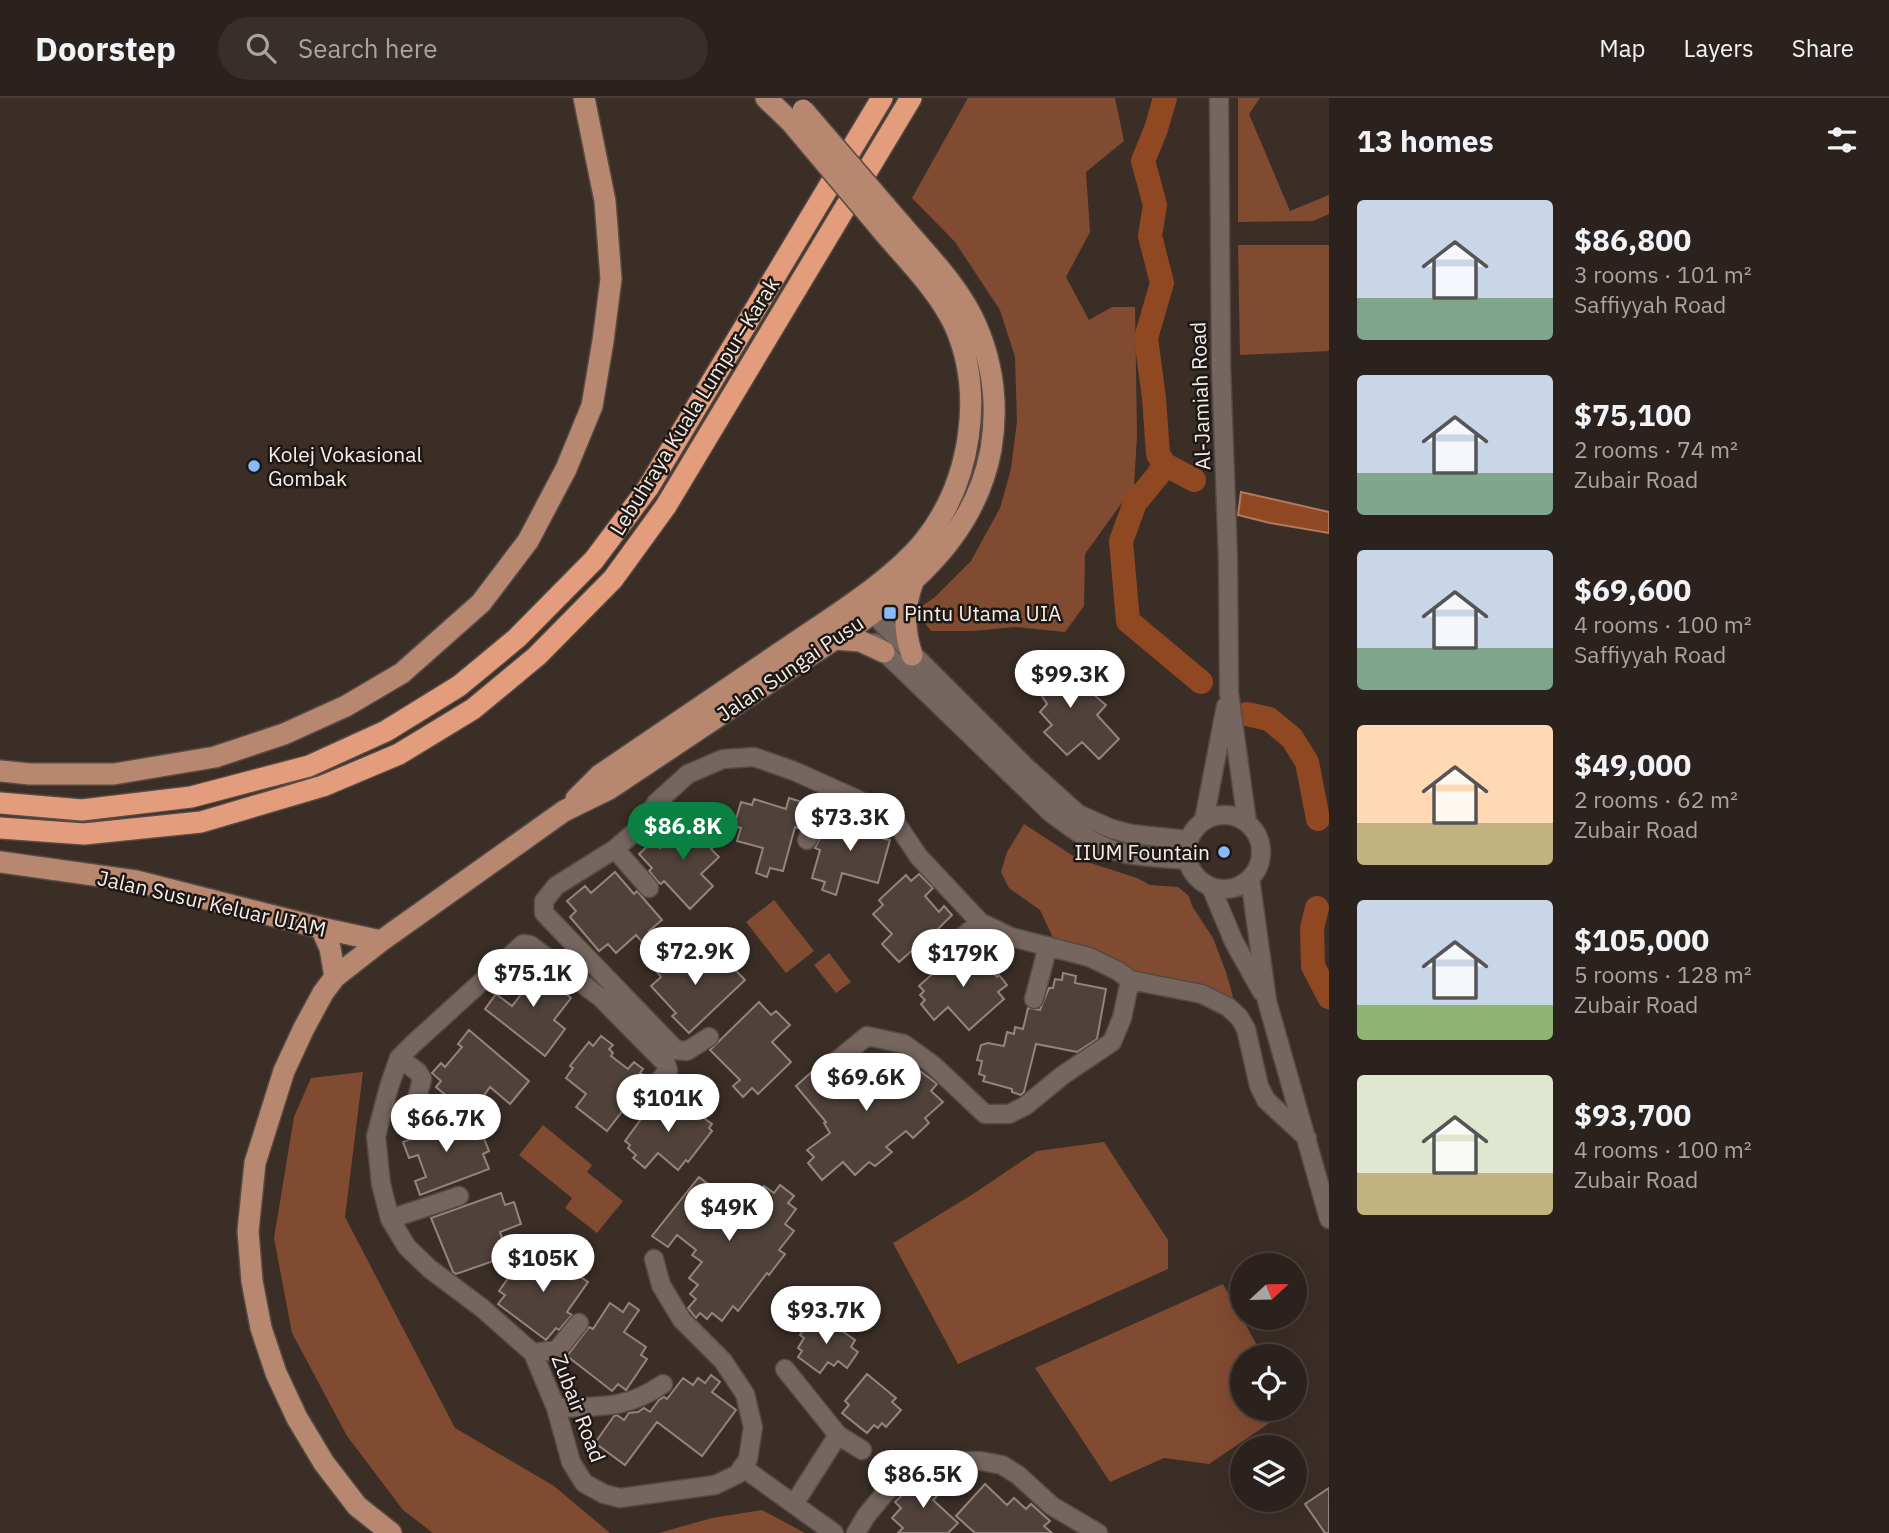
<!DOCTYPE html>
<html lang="en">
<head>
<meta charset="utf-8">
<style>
  body { margin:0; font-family:"IBM Plex Sans",sans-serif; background:#382f2a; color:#f1f3f6; height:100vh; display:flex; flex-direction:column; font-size:26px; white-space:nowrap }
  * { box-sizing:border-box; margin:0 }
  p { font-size:23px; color:#a6a4a4 }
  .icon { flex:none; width:38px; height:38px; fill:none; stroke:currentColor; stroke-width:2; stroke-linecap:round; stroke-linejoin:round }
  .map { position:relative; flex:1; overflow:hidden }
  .drawer { display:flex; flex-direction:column; background:#2c221d; width:560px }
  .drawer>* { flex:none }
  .needle { width:46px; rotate:68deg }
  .buttons { position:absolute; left:1230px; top:1155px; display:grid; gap:14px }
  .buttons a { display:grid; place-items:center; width:77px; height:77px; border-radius:50%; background:#2c221d; box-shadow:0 7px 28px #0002,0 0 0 2px #483f3b; font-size:35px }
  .price { position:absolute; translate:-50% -60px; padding:0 16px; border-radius:24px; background:#fff; color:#222; font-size:23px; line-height:46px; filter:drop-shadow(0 2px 4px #0008) }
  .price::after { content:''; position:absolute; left:50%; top:42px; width:21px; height:16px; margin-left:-10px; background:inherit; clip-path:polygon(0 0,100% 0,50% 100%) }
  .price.selected { background:#0b8043; color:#fff }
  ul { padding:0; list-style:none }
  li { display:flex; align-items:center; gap:21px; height:175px; padding:0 28px }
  li span { display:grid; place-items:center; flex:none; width:196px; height:140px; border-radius:7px; color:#555 }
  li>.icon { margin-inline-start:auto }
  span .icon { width:84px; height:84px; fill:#fffc; stroke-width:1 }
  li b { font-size:30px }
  h2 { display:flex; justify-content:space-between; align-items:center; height:84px; padding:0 28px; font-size:30px }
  header { display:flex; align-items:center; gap:42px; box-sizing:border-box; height:98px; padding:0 35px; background:#2c221d; border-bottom:2px solid #483f3b }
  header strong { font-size:33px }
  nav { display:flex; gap:38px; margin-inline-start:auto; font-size:24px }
  .search { width:490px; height:63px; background:#382f2a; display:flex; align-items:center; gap:18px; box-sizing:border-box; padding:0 24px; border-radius:38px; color:#a6a4a4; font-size:26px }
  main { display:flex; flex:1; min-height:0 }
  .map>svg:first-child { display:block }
  .green { fill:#814b31 }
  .water { fill:#904823; stroke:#af7a5e; stroke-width:2 }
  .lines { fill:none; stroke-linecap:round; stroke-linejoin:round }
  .river { stroke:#904823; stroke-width:24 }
  .building { fill:#50423b; stroke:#94847c; stroke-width:2 }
  .minor-casing { stroke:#554a44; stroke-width:21 }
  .major-casing { stroke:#554a44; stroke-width:24 }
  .highway-casing { stroke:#554a44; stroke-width:24 }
  .minor { stroke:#75665f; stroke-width:18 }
  .major { stroke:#b88770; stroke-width:21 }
  .highway { stroke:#e49d7c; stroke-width:21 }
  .major-bridge-casing { stroke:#554a44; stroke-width:24; stroke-linecap:butt }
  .major-bridge { stroke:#b88770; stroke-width:21 }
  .poi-dot { fill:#89bafc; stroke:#1e1815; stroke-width:2.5 }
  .labels { text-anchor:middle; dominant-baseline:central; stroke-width:5; stroke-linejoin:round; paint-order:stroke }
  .street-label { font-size:21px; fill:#f6ede8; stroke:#1e1815 }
  .poi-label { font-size:21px; fill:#f6ede8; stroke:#1e1815; text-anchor:start }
</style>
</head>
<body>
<header>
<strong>Doorstep</strong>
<div class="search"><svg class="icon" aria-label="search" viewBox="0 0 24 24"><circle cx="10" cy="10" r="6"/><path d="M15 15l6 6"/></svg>Search here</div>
<nav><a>Map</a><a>Layers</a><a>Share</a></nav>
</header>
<main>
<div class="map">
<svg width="1329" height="1435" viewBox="0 0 1329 1435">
  <rect width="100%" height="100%" fill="#3b2e27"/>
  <!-- green -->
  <path class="green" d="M968,0H1115L1124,43L1086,74L1090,134L1066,179L1089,222L1112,209H1135L1137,338L1134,388L1085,456L1084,508L1065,534L1015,529L973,533H931L915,513L935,499L971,463L1000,410L1011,371L1017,323L1015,259L1000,212L955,144L912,100Z
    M1238,0H1260L1249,16L1290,113L1329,97V116L1313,123L1238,124Z
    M1238,147H1329V253L1240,257Z
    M1024,726L1078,761L1137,780L1150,787L1178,789L1189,798L1192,808L1213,840L1226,874L1235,906L1133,878L1055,844L1040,812L1009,790L1001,774L1007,754Z
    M774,802L814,853L786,875L746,824Z
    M829,855L851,884L836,895L814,867Z
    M363,974L345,1119L455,1330L554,1388L610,1435H433L403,1412L347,1338L292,1235L274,1140L294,1019L311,980Z
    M543,1027L592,1067L587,1074L623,1103L597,1135L565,1110L572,1100L519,1057Z
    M1104,1044L1168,1142V1171L958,1266L893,1145L973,1096L1037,1053Z
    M1223,1186L1263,1258H1242V1311H1290L1209,1366L1164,1360L1110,1384L1035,1270Z
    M762,1412L805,1435H659L712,1420Z"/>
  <!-- water -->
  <path class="water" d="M1241,394L1329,414V435L1270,425L1238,417Z"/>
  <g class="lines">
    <!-- river -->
    <path class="river" d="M1165,0L1156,31L1143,63L1155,107L1150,138L1162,185L1146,240L1154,300L1158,356L1164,366L1158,377L1135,405L1121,443L1128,523L1201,584
      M1164,366L1194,382
      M1247,616L1269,621L1292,640L1307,664L1318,721
      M1317,810L1312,830L1313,868L1329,899"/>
  </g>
  <!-- building -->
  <path class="building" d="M1045,553L1066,589L1069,587L1074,592L1080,585L1106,607L1097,617L1119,641L1099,661L1082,644L1067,657L1044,634L1052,627L1040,614L1047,606L1022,567Z
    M789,700L805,705L798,730L795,729L783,773L770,770L767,779L756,775L763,750L737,743L741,730L734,728L741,704L752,707L754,701L786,711Z
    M830,718L870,730L871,726L886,731L884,741L890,742L878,785L842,775L836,797L822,792L825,784L812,780L820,752L815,750Z
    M680,719L692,732L698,727L716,746L711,751L719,759L701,776L713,788L690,811L664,783L661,786L658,784L649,773L652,770L639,756L653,743L660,750L675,736L670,729Z
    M615,774L634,796L637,793L662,822L649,833L654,838L645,847L636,837L616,855L608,846L599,853L570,819L576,813L567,803L585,788L591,795Z
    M919,776L933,790L925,798L939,814L944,808L952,817L935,834L942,841L934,848L926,840L899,864L882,846L892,836L873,816L883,807L879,802L906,777L911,783Z
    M970,849L997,879L999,877L1007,887L998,894L1004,901L969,932L948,909L934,922L921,906L925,902L920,897L924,893L919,888L941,868L959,859Z
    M696,851L712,869L723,859L745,882L689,935L672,918L676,915L651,888L661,879L657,874L678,854L685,862Z
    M524,866L531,871L535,866L561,887L559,890L571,900L554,922L565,931L545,958L485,911L496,896L512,908L526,890L513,880Z
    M1063,875L1076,878L1075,885L1106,891L1097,941L1077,954L1036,946L1024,994L1021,997L1012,994V991L983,983L985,978L979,976L982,963L977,962L981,947L988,945L1004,948L1007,934L1014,936L1015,929L1023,931L1028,910L1040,912L1049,890H1053L1055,881L1062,882Z
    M759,904L771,917L776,913L790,927L772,944L791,964L758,996L752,990L743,999L733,988L740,982L710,952Z
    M469,932L529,983L510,1006L490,989L479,1004L471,997L461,1010L436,989L441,983L432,975L441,965L445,969L462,949L458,946Z
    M601,938L613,947L609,951L613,955L611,958L628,971L634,964L643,971L640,975L642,976L625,999L630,1003L607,1033L576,1009L586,996L566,980L573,970L570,968L589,944L593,948Z
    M856,962L866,974L873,968L882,978L897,965L904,972L911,966L937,986L931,993L943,1004L925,1020L929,1025L913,1040L906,1033L886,1049L892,1054L875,1068L869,1064L855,1077L843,1064L822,1082L808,1065L814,1059L807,1052L830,1035L824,1025L826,1024L796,988L817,969L820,978L831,981Z
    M665,994L699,1021L701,1018L712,1026L709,1030L712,1033L688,1064L686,1062L678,1072L658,1055L645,1070L633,1060L636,1057L628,1050L630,1047L625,1043L650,1009H654Z
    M452,1016L461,1040L481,1033L489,1053L483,1056L489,1071L420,1097L415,1083L426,1079L418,1057L409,1060L403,1044L415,1039L412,1032Z
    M699,1079L735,1107L739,1103L748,1110L764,1088L774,1095L780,1087L794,1098L788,1105L796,1111L785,1126L794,1133L779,1152L785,1156L769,1177L767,1175L738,1213L733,1208L722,1223L712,1215L707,1221L700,1215L696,1220L688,1210L696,1201L690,1196L698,1187L689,1180L702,1164L692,1157L696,1152L677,1137L668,1149L652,1138Z
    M501,1095L505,1107L514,1104L521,1126L500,1134L508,1158L456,1176L453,1174L431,1120Z
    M537,1157L556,1171L566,1157L580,1167L575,1175L588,1184L567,1214L572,1217L559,1232L556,1230L546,1242L498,1206L505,1197L499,1193L519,1165L527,1171Z
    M610,1205L623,1214L629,1205L639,1212L624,1234L646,1249L641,1257L647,1261L626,1292L618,1286L612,1293L567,1258L589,1229L593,1231Z
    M822,1219L855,1242L851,1249L858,1254L847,1270L838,1263L834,1268L828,1264L820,1275L798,1259L802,1253L798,1250L804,1240L800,1237L810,1223L816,1228Z
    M867,1276L896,1300L892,1304L901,1312L886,1329L882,1325L878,1330L874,1327L867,1335L842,1315L849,1307L845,1303Z
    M711,1277L720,1284L712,1294L736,1312L702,1358L657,1324L625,1367L595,1345L614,1318L617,1317L624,1322L629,1315L638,1314L644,1310L650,1314L659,1302L664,1299L667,1301L683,1280L693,1287L698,1280L705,1285Z
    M930,1378L944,1391L933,1402L958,1425L948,1435H898L903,1430L892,1420L901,1410L895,1404L913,1387Z
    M985,1386L1007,1407L1014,1400L1026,1411L1031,1406L1050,1423L1044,1428L1052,1435H975L956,1418Z
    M1329,1390V1435H1325L1305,1406Z"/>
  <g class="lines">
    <!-- minor casing -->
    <g class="minor-casing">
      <path id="minor" d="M1219,0L1221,268L1228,462L1229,595L1247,724
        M863,506L1028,671L1078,716L1112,731L1131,736L1188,742
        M875,545L1051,715C1073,732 1099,750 1127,756C1147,760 1168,760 1187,762
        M1187 754a37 37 0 1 1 74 0a37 37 0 1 1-74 0Z
        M1204,722L1226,608
        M807,742L830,689
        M615,751L649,790
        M1250,780L1267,903L1329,1121
        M1211,789L1234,844L1262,894
        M941,857L980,824
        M1034,901L1048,848
        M709,939L687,953L676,952L544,815V803L556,788L615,751L644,726L656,705L688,676L723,661L754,659L794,673L890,716L919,759L980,824L1011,839L1089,859L1118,873L1130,882L1202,896L1228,909L1239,919L1246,931L1259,988L1266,1002L1307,1040
        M399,960L418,974L422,981L416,1004L408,1016
        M828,970L867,938L904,946L933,967L985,1016H1009L1025,1008L1063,977L1112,944L1122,920L1130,882
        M647,998L668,972L666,966L600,899L530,847L523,846L413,946L399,960L389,989L376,1038L381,1086L390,1121L407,1149L430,1171L482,1210L533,1255L556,1310L571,1364L584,1385L604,1396L620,1400L715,1387L738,1376L748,1361L753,1329L745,1296L723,1263L682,1222L661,1187L654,1161
        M390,1121L459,1098
        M533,1255L557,1252L579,1225
        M785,1271L838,1337L862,1352
        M556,1310C599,1308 626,1312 663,1286
        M742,1369L834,1435
        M794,1406L838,1337
        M856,1435L866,1418L885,1395L907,1377L935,1363H981L1002,1367L1018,1377L1052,1408L1098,1435"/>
    </g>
    <!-- major casing -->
    <g class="major-casing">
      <path id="major" d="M766,0L791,24
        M834,541L860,543L884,554
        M912,557C903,530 904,507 914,481
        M0,673L30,676H114L215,659L284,636L346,608L402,575L481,505L528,443L566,371L592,308L603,243L611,181L605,103L584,0
        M576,701L600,677C664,634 728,590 793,546C834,518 894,481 925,442C971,384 985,294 954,226C938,193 911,166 887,138
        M0,764L136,783L321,830L381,843
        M321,830L330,850L335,879
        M391,1435L357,1408L324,1365L297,1320L276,1275L261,1230L252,1183L248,1133L255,1065L284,973L304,930L323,895L335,879L381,843L564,713L609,691C668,652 727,613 786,573C872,516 971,462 991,351C998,309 993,266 976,227C959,188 927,157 900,125"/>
    </g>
    <!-- highway casing -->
    <g class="highway-casing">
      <path id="highway" d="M0,705L82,712L191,699L309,668L386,633L459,588L517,540L594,462L648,390L882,0
        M0,730L84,736L201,724L323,688L399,656L473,611L537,558L613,481L666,408L911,0"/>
    </g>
    <!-- minor -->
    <use href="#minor" class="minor"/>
    <!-- major -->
    <use href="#major" class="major"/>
    <!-- highway -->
    <use href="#highway" class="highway"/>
    <!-- major-bridge casing -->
    <g class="major-bridge-casing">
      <path id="major-bridge" d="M803,12L900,125
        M791,24L887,138"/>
    </g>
    <!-- major-bridge -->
    <use href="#major-bridge" class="major-bridge"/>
  </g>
  <!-- markers -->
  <g class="poi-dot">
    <circle cx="254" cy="368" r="7"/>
    <rect x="883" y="508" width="14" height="14" rx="3.5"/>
    <circle cx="1224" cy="754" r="7"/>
  </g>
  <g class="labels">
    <!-- street labels -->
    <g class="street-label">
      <text transform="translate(1200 298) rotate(-92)">Al-Jamiah Road</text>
      <text transform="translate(694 308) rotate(-58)">Lebuhraya Kuala Lumpur–Karak</text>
      <text transform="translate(790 570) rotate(-34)">Jalan Sungai Pusu</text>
      <text transform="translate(212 805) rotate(13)">Jalan Susur Keluar UIAM</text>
      <text transform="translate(579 1310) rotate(69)">Zubair Road</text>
    </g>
    <!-- poi labels -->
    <g class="poi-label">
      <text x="268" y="356">Kolej Vokasional<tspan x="268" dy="24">Gombak</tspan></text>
      <text x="904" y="515">Pintu Utama UIA</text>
      <text x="1210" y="754" text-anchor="end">IIUM Fountain</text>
    </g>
  </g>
</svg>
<div class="buttons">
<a><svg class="needle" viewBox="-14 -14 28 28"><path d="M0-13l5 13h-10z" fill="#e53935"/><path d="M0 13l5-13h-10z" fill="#a6a4a4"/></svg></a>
<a><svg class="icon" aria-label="locate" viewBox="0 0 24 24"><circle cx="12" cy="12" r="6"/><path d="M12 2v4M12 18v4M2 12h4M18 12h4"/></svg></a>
<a><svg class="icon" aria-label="layers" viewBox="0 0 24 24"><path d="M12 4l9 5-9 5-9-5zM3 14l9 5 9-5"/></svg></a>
</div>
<b class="price" style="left:1070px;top:612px">$99.3K</b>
<b class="price" style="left:850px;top:755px">$73.3K</b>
<b class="price selected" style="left:683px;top:764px">$86.8K</b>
<b class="price" style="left:695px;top:889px">$72.9K</b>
<b class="price" style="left:963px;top:891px">$179K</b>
<b class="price" style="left:533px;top:911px">$75.1K</b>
<b class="price" style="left:866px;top:1015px">$69.6K</b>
<b class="price" style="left:668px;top:1036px">$101K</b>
<b class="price" style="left:446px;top:1056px">$66.7K</b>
<b class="price" style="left:729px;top:1145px">$49K</b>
<b class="price" style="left:543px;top:1196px">$105K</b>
<b class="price" style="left:826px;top:1248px">$93.7K</b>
<b class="price" style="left:923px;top:1412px">$86.5K</b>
</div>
<section class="drawer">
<h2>13 homes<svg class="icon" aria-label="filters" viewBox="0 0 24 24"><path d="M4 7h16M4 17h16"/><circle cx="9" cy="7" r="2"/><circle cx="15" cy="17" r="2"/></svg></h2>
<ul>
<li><span style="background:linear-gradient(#c9d6e8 70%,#7fa58c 0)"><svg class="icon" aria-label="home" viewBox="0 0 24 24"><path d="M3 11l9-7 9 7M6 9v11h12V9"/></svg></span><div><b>$86,800</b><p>3 rooms · 101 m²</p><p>Saffiyyah Road</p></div></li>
<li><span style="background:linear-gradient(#c9d6e8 70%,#7fa58c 0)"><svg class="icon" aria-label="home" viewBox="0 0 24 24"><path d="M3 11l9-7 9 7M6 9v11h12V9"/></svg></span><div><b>$75,100</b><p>2 rooms · 74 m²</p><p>Zubair Road</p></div></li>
<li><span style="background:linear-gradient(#c9d6e8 70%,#7fa58c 0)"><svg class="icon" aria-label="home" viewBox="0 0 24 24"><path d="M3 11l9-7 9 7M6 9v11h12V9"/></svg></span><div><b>$69,600</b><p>4 rooms · 100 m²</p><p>Saffiyyah Road</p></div></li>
<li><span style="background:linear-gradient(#ffd9b3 70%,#c2b280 0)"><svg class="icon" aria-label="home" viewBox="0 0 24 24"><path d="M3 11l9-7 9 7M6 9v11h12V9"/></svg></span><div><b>$49,000</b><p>2 rooms · 62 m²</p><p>Zubair Road</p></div></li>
<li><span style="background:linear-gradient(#c9d6e8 75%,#8fb573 0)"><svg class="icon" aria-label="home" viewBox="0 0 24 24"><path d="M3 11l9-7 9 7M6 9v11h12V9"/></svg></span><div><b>$105,000</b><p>5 rooms · 128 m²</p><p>Zubair Road</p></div></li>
<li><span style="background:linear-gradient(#dfe7d0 70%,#c2b280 0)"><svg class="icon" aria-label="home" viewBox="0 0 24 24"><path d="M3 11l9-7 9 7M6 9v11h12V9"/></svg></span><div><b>$93,700</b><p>4 rooms · 100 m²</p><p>Zubair Road</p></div></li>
</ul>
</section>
</main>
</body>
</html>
